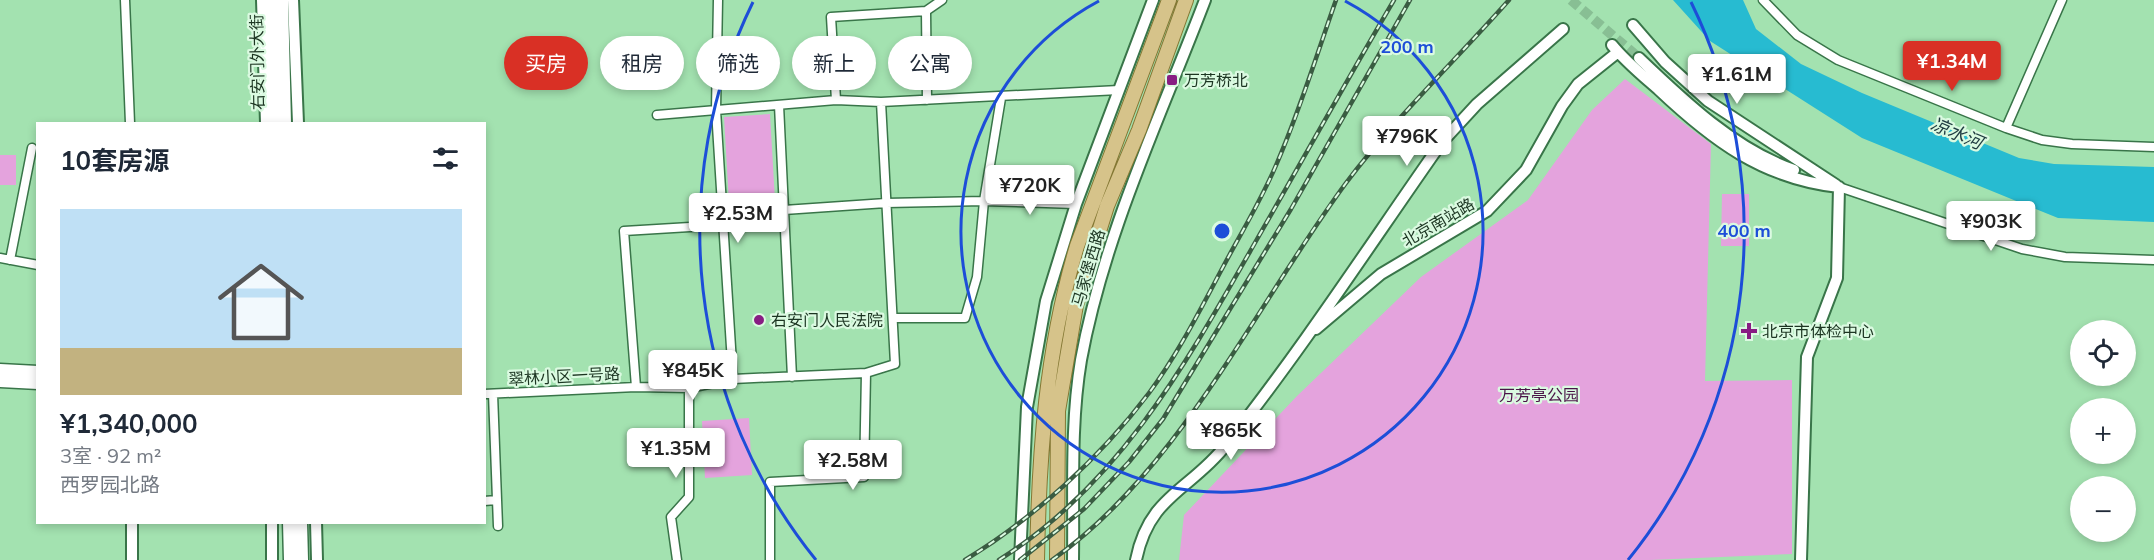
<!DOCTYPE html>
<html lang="zh">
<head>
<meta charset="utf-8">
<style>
  body { margin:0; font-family:Mulish,"Noto Sans SC",sans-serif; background:#f2f2f3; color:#1f2937; height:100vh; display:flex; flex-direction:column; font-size:22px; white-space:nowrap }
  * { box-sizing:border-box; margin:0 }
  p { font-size:20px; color:#747a83 }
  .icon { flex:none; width:33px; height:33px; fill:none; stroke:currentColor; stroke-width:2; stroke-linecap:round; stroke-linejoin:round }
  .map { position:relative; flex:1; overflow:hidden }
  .side { position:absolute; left:36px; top:122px; width:450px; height:402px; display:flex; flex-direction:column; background:#fff; border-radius:0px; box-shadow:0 3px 9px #0003 }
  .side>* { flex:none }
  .banner { position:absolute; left:504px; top:36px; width:570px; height:54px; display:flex; gap:12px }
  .controls { position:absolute; left:2070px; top:320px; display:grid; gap:12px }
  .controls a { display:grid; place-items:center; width:66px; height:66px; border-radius:50%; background:#fff; box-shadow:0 3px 9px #0003; font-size:30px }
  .price { position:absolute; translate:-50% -51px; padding:0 14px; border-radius:6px; background:#fff; color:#222; font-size:20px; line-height:39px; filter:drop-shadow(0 2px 3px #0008) }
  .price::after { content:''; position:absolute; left:50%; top:36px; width:18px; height:14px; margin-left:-9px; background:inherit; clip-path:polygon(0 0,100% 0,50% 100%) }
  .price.on { background:#d93025; color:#fff }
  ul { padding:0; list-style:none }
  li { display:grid; align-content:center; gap:12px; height:318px; padding:0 24px }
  li span { display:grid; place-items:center; height:186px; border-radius:0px; color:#555 }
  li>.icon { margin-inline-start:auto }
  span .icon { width:108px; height:108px; fill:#fffc; stroke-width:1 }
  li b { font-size:26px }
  h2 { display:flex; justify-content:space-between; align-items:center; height:72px; padding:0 24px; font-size:26px }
  .chip { padding:0 21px; border-radius:27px; background:#fff; box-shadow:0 3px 9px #0003; font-size:21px; line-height:54px }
  .chip.on { background:#d93025; color:#fff }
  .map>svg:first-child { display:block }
  .green { fill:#e4a3dd }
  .water { fill:#27bbd1 }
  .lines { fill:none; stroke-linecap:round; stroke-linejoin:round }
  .tertiary-tunnel { stroke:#88bf94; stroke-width:10; stroke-dasharray:10 5; stroke-linecap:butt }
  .minor-casing { stroke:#397549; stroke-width:11 }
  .tertiary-casing { stroke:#397549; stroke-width:14 }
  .secondary-casing { stroke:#397549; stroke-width:15 }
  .primary-casing { stroke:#837733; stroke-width:16 }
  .minor { stroke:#fff; stroke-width:8 }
  .tertiary { stroke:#fff; stroke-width:10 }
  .secondary { stroke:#fff; stroke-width:12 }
  .primary { stroke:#d6c38a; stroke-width:14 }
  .rail-casing { stroke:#3a5c42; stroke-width:4.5 }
  .rail { stroke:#dbfae1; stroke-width:2; stroke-dasharray:7; stroke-linecap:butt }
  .ring { fill:none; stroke:#1d4ed8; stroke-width:3 }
  .poi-dot { fill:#881d83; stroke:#dbfae1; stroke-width:2 }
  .labels { text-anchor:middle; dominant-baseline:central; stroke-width:4.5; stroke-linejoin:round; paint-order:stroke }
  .street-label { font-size:16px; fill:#1c3522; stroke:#dbfae1 }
  .poi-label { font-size:16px; fill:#1c3522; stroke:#dbfae1; text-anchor:start }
  .park-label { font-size:16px; fill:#4a1347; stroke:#dbfae1 }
  .water-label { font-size:18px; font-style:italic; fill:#1f3b41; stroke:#dbfae1 }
  .centre { fill:#1d4ed8; stroke:#dbfae1; stroke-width:3 }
  .ring-label { font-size:18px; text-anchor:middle; font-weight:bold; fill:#1d4ed8; stroke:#dbfae1; stroke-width:4.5; stroke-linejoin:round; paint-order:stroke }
</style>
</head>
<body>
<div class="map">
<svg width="2154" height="560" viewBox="0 0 2154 560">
  <rect width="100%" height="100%" fill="#a3e2b0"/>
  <!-- green -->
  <path class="green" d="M1625,79L1711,144L1705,381L1792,380V554L1650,560H1179L1184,515L1297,396L1421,277L1528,200L1592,110Z
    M770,114L776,218L730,220L724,117Z
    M0,155H16V185H0Z
    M1722,194H1749V246H1721Z
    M749,418L752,475L705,478L702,421Z"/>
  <!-- water -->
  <path class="water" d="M1673,0H1743L1756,29L1801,64L1862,93L2019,158L2054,164L2154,167V222L2058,218L1862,138L1710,41Z"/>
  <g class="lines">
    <!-- tertiary-tunnel -->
    <path class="tertiary-tunnel" d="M1571,0L1639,58"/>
    <!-- minor casing -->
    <g class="minor-casing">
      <path id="minor" d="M125,0L130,123
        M718,0L716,110L733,379
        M1763,0L1797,35L1838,60L2006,128L2042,140L2072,144L2154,147
        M926,11L927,100
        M1001,98L984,201L1076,204
        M836,100L831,17L926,11L942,0
        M779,105L792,377
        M657,115L836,100L881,102L1119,90
        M2006,128L2062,0
        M1839,187L2022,249L2065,257L2154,260
        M784,210L886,203L984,201L977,277L965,318H893
        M0,258L38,265
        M10,260L32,148
        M636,387L624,231L723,225
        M484,394L636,387L689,388L733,379L866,373L895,364L881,102
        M493,394L498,526
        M484,501L497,500
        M677,560L671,517L689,497V388
        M770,560V482L864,477L866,373"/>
    </g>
    <!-- tertiary casing -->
    <g class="tertiary-casing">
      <path id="tertiary" d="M262,0L266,123
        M293,0L298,123
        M1633,25L1665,62L1708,101L1836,185
        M1612,45C1625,61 1642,75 1658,89C1712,140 1763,179 1839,187
        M1639,58C1684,101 1734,149 1794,170
        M1316,329L1381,274L1487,211L1526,170L1562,106L1578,84L1618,52
        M132,522V560
        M272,522V560
        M316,522L317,560
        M1020,560L1027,407L1046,301L1076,204L1153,0
        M1073,560C1074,495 1070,425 1081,360C1104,235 1160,118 1205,0
        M1136,560C1149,495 1191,490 1226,445C1303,348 1371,243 1442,142L1477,104L1563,29
        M1801,560L1807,357L1837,278L1839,187"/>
    </g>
    <!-- secondary casing -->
    <g class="secondary-casing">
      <path id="secondary" d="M272,0L275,123
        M282,0L285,123
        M0,370L38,372
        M0,381L38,383
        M289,522L290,560
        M301,522L302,560"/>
    </g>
    <!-- primary casing -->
    <g class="primary-casing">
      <path id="primary" d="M1037,560C1039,453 1046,349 1077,246L1169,0
        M1057,560L1058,411L1076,305L1107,206L1139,130L1186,0"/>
    </g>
    <!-- minor -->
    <use href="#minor" class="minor"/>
    <!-- tertiary -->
    <use href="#tertiary" class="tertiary"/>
    <!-- secondary -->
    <use href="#secondary" class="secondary"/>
    <!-- primary -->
    <use href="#primary" class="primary"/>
    <!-- rail casing -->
    <g class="rail-casing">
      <path id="rail" d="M965,560C1034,518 1100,458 1149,393C1178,354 1200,310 1223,267C1241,233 1262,199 1277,163C1300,110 1317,54 1336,0
        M999,560C1120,484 1187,362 1256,241C1302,161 1347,80 1394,0
        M1020,560L1084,509L1129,462L1163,419L1291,209L1410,0
        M1052,560C1178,472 1256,305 1346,183C1395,118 1455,61 1509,0"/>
    </g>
    <!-- rail -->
    <use href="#rail" class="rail"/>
  </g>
  <!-- distance rings -->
  <g class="ring">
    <path d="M1345 1A261 261 0 1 1 1099 1"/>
    <path d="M816 560A522 522 0 0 1 753 2M1691 2A522 522 0 0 1 1628 560"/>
  </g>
  <!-- markers -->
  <g class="poi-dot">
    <rect x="1166" y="74" width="12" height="12" rx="3"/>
    <circle cx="759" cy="320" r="6"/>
    <path d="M1746 322h6v6h6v6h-6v6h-6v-6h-6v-6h6z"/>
  </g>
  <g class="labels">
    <!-- street labels -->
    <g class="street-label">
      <text transform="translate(257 62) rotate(-91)">右安门外大街</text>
      <text transform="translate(1438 222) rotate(-30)">北京南站路</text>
      <text transform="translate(1088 268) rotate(-74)">马家堡西路</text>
      <text transform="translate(564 376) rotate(-3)">翠林小区一号路</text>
    </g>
    <!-- poi labels -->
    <g class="poi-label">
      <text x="1184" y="80">万芳桥北</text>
      <text x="771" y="320">右安门人民法院</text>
      <text x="1762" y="331">北京市体检中心</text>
    </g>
    <!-- park labels -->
    <g class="park-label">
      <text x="1539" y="395">万芳亭公园</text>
    </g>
    <!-- water labels -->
    <g class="water-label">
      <text transform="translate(1957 133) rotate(23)">凉水河</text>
    </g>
  </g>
  <circle cx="1222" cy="231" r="9" class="centre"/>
  <g class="ring-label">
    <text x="1407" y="53">200 m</text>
    <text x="1744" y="237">400 m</text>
  </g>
</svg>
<div class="controls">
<a><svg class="icon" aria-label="locate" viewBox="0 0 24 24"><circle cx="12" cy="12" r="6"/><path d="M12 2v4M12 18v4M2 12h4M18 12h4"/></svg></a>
<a>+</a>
<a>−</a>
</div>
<b class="price on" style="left:1952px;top:92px">¥1.34M</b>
<b class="price" style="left:1737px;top:105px">¥1.61M</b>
<b class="price" style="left:1407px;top:167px">¥796K</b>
<b class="price" style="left:1030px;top:216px">¥720K</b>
<b class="price" style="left:738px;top:244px">¥2.53M</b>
<b class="price" style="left:1991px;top:252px">¥903K</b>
<b class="price" style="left:693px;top:401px">¥845K</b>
<b class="price" style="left:1231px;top:461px">¥865K</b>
<b class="price" style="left:676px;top:479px">¥1.35M</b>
<b class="price" style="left:853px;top:491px">¥2.58M</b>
<div class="banner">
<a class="chip on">买房</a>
<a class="chip">租房</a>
<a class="chip">筛选</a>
<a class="chip">新上</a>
<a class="chip">公寓</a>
</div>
<section class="side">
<h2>10套房源<svg class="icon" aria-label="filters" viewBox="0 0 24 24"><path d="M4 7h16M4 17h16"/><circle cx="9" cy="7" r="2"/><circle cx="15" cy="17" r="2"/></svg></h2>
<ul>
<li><span style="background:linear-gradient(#bfe0f5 75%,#c2b280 0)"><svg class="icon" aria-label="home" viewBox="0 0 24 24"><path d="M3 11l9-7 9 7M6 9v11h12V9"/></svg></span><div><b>¥1,340,000</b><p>3室 · 92 m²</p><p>西罗园北路</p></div></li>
</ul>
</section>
</div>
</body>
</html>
